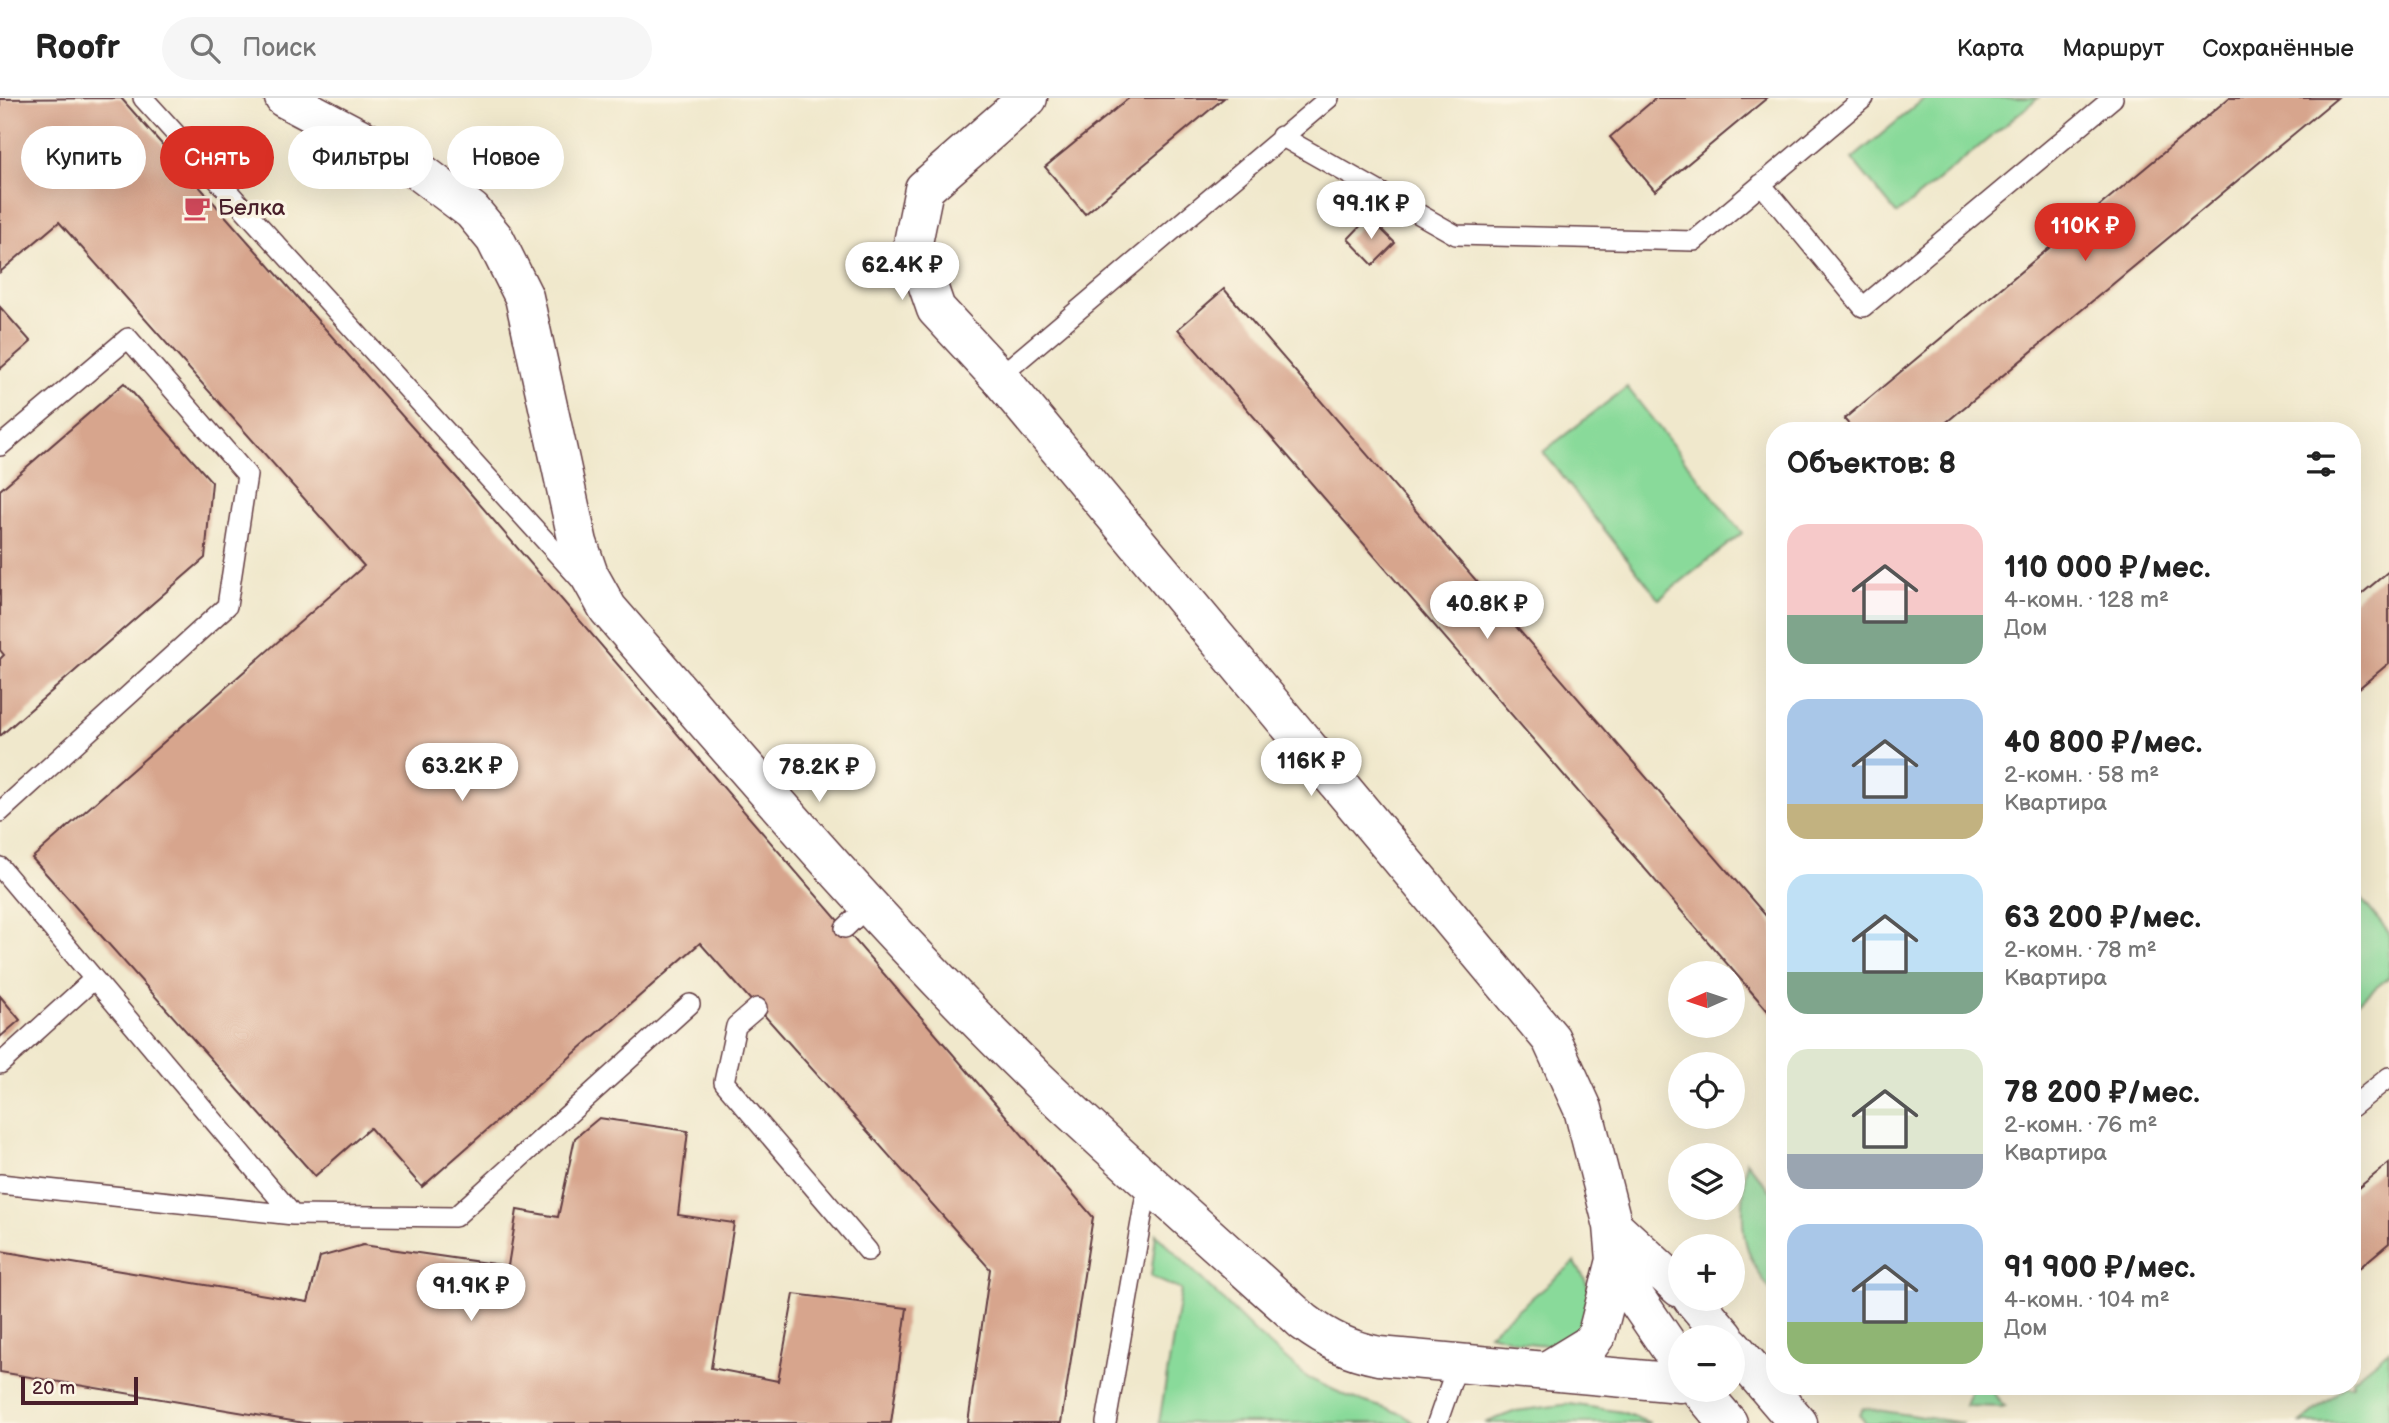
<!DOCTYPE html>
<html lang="ru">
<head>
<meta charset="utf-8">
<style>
  body { margin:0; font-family:"Balsamiq Sans",sans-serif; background:#f6f6f6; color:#222; height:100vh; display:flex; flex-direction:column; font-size:26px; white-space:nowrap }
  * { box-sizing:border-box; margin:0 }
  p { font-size:23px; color:#767676 }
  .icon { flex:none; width:38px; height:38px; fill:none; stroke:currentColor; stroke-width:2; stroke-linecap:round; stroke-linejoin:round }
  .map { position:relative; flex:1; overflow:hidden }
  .drawer { position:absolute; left:1766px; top:324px; width:595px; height:973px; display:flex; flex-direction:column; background:#fff; border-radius:28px; box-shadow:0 7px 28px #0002 }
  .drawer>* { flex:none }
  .banner { position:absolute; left:21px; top:28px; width:665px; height:63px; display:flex; gap:14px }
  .needle { width:46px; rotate:267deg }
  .controls { position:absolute; left:1668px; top:863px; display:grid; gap:14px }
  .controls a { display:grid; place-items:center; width:77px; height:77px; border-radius:50%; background:#fff; box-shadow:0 7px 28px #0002; font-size:35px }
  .scale { position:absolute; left:21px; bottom:18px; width:117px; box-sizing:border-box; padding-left:7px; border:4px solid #4a1f2b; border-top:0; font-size:19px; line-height:24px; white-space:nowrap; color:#4a1f2b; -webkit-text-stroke:5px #fcf5e5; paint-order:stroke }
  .price { position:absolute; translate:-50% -60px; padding:0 16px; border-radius:24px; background:#fff; color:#222; font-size:23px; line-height:46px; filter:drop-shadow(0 2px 4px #0008) }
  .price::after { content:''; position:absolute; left:50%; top:42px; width:21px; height:16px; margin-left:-10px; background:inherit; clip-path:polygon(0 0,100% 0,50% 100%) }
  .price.on { background:#d93025; color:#fff }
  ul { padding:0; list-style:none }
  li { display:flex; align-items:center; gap:21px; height:175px; padding:0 21px }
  li span { display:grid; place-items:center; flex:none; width:196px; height:140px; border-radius:21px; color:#555 }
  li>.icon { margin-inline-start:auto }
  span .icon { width:84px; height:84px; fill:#fffc; stroke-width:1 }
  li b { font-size:30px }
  h2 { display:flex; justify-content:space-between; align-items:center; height:84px; padding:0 21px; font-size:30px }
  .pill { padding:0 24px; border-radius:32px; background:#fff; box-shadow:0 7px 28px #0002; font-size:24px; line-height:63px }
  .pill.on { background:#d93025; color:#fff }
  header { display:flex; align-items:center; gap:42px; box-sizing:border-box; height:98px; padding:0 35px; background:#fff; border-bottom:2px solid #e0e0e0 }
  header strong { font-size:33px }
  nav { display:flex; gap:38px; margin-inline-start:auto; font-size:24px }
  .search { width:490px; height:63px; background:#f6f6f6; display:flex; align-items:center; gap:18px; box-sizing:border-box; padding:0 24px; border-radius:38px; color:#767676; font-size:26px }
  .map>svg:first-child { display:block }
  .green { fill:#89da9a; stroke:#6a7c62; stroke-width:2 }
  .building { fill:#d7a58d }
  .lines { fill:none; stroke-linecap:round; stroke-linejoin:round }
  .lane-casing { stroke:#633d43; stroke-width:22 }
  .street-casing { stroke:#633d43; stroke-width:41 }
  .lane { stroke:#fff; stroke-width:19 }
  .street { stroke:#fff; stroke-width:38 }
  .labels { text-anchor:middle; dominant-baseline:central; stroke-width:7; stroke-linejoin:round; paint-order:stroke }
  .poi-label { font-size:23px; fill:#4a1f2b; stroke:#fcf5e5; text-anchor:start }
</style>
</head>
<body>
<header>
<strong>Roofr</strong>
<div class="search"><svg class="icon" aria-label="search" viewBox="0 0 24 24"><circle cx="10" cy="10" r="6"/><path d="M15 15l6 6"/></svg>Поиск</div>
<nav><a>Карта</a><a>Маршрут</a><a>Сохранённые</a></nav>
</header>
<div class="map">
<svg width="2389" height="1325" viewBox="0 0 2389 1325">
  <rect width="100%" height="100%" fill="#fcf5e5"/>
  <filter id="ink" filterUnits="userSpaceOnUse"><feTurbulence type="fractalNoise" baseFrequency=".0143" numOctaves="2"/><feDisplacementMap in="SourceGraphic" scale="14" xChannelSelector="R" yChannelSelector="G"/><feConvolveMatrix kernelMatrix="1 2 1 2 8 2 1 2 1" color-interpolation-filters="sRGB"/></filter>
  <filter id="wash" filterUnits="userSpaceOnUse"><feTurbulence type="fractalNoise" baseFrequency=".00686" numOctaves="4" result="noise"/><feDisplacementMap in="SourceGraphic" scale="28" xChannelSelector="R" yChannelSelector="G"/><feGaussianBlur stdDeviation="1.57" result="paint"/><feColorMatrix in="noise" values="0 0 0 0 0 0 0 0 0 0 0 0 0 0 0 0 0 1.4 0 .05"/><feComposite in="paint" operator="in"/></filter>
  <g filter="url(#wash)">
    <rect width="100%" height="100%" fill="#f0e8cc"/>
    <!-- green -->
    <path class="green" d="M1925,0H2038L1897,116L1852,61Z
      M1627,289L1742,435L1659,501L1543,354Z
      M2352,789L2389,835V879L2352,909Z
      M1746,1063L1774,1097V1197C1735,1147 1742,1124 1746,1063Z
      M1156,1136L1258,1237L1308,1280L1347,1298L1402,1316L1414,1325H1159L1181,1192L1151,1179Z
      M1575,1164C1579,1173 1588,1184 1590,1193C1594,1215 1576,1243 1553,1246C1532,1249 1508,1240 1489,1235Z
      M2389,1252V1325H2301L2345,1288H2352V1282Z
      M1972,1288H1987L2005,1309L1965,1308Z
      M1570,1306L1622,1314L1650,1325H1485L1516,1313Z
      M1863,1310L1963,1325H1866L1859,1317Z"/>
    <g id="blocks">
      <!-- building -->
      <path class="building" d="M121,0L458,381L1093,1119L1061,1325H968L990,1171L700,845L422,1089L370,1030L315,1078L32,760L364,468L59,124L0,174V1Z
        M1129,0H1224L1085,116L1045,69Z
        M1656,0H1767L1655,93L1610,39Z
        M2229,0H2337L1937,332H1854L1844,321Z
        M1369,119L1395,145L1373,167L1348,141Z
        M1224,191L1774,827V920L1178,231Z
        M0,209L31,244L0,271Z
        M124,285L212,384L205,460L0,638V561L4,557L0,552V392Z
        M2389,473V565L2352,596V504Z
        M0,898L20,922L0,939Z
        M599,1020L688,1033L678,1117L734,1125L711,1270L778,1283L794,1196L907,1210L891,1325H304L0,1274V1153L308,1204L320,1159L363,1147L508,1168L517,1112L558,1119L575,1040Z
        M2389,1065V1145L2352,1176V1095Z"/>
    </g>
  </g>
  <g filter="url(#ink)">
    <use href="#blocks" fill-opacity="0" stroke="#633d43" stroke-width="2"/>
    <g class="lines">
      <!-- lane casing -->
      <g class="lane-casing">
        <path id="lane" d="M143,0L581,482
          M1281,38L1456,137L1694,143L1864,0
          M1761,86L1863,209L2113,0
          M999,279L1329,0
          M0,348L128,240L247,377L227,508L0,714
          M0,769L293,1117L455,1119L690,906
          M845,830L870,806
          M757,910L736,928L724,984L868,1153
          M0,966L94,881
          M2352,1009L2389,979
          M0,1086L293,1117
          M1106,1325L1148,1084
          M1437,1325L1458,1265"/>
      </g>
      <!-- street casing -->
      <g class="street-casing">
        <path id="street" d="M284,0L411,67L472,113L495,141L524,199L578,445L589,477L608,511C747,671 885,834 1037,981C1124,1064 1215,1144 1304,1224C1328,1242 1349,1252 1379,1258L1680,1285
          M1028,0L924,91L913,145L936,211L999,279L1551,941L1583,1011L1613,1128L1616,1162L1637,1202L1680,1265
          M1613,1128L1680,1190
          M1692,1200L1725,1239
          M1732,1248L1798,1325
          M1548,1272L1589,1247L1597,1236L1616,1162
          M1700,1292L1728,1325"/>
      </g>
      <!-- lane -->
      <use href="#lane" class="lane"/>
      <!-- street -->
      <use href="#street" class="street"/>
    </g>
  </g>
  <!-- icons -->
  <defs>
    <g id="cafe-bare" transform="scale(2.1)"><path d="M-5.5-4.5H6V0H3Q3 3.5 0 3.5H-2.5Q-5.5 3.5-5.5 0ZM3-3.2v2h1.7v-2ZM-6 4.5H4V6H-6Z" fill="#d1495b" stroke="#fcf5e5" stroke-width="2.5" paint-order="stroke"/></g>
  </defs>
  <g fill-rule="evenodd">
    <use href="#cafe-bare" x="197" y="110"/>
  </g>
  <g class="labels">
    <!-- poi labels -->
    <g class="poi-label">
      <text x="218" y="110">Белка</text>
    </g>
  </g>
</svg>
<div class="controls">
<a><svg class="needle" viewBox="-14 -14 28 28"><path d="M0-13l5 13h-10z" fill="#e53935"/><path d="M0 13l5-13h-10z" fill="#767676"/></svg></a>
<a><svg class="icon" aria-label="locate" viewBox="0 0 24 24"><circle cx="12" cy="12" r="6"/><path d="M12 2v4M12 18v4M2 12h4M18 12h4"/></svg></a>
<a><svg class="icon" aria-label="layers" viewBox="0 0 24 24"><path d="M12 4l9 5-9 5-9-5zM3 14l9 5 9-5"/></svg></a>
<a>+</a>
<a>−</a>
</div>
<div class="scale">20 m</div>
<b class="price" style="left:1371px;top:143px">99.1K ₽</b>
<b class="price on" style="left:2085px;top:165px">110K ₽</b>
<b class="price" style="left:902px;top:204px">62.4K ₽</b>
<b class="price" style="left:1487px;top:543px">40.8K ₽</b>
<b class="price" style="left:1311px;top:700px">116K ₽</b>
<b class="price" style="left:462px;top:705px">63.2K ₽</b>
<b class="price" style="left:819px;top:706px">78.2K ₽</b>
<b class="price" style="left:471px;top:1225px">91.9K ₽</b>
<div class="banner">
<a class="pill">Купить</a>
<a class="pill on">Снять</a>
<a class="pill">Фильтры</a>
<a class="pill">Новое</a>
</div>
<section class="drawer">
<h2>Объектов: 8<svg class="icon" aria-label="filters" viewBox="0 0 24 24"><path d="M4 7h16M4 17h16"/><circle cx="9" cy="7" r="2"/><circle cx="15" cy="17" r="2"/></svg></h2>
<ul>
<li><span style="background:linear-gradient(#f6c9c9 65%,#7fa58c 0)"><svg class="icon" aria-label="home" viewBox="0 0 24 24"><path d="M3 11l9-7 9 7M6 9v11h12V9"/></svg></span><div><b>110 000 ₽/мес.</b><p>4-комн. · 128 m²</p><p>Дом</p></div></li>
<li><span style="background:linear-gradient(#a9c7e8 75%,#c2b280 0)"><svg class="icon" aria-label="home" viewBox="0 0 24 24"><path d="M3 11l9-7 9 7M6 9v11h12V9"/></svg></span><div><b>40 800 ₽/мес.</b><p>2-комн. · 58 m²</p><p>Квартира</p></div></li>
<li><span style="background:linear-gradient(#bfe0f5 70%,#7fa58c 0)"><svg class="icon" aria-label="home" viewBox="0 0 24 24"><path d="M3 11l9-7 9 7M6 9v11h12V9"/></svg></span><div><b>63 200 ₽/мес.</b><p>2-комн. · 78 m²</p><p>Квартира</p></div></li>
<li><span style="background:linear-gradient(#dfe7d0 75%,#9aa5b1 0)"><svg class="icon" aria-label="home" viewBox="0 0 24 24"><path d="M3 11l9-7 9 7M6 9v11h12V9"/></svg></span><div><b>78 200 ₽/мес.</b><p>2-комн. · 76 m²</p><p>Квартира</p></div></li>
<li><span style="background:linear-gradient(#a9c7e8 70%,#8fb573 0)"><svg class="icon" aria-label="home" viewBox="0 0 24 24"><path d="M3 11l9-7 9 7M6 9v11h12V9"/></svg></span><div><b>91 900 ₽/мес.</b><p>4-комн. · 104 m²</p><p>Дом</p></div></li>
</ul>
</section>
</div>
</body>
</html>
